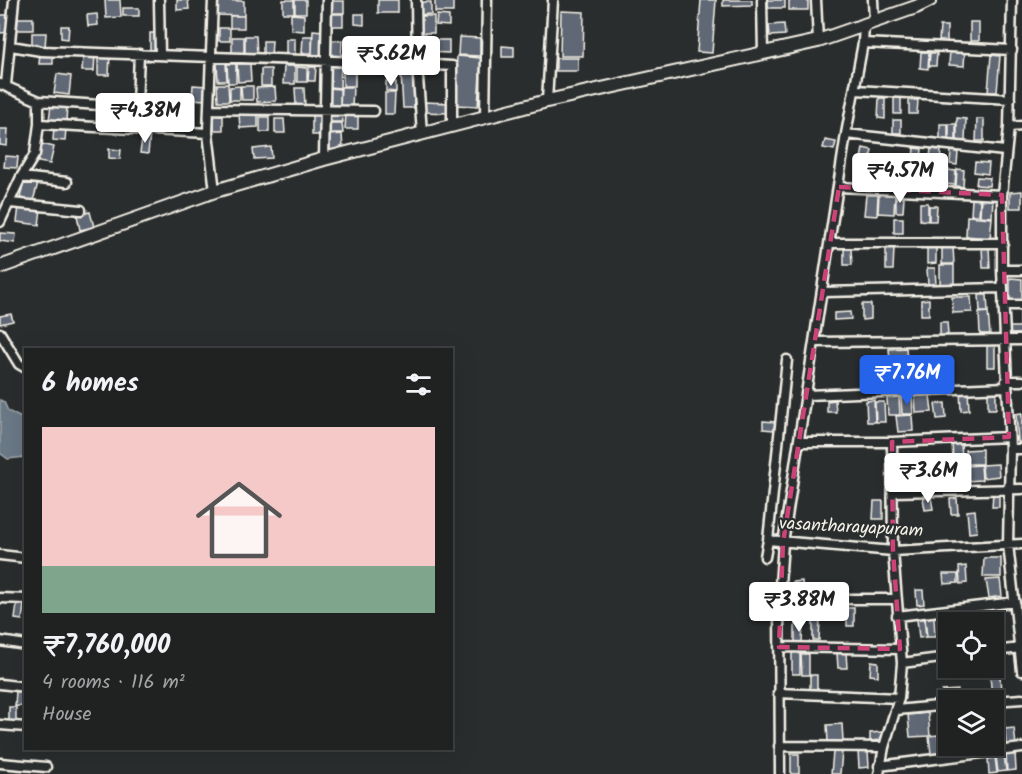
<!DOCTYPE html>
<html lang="en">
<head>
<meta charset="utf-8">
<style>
  body { margin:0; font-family:Kalam,sans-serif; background:#2d2f2f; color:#f1f3f6; height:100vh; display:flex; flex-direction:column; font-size:22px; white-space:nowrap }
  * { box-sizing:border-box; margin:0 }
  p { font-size:20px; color:#a2a4a5 }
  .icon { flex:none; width:33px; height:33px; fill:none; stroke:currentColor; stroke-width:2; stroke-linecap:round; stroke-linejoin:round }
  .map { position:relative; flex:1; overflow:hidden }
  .panel { position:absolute; left:24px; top:348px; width:429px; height:402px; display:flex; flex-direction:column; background:#202222; border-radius:0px; box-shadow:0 6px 24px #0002,0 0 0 2px #3d3f40 }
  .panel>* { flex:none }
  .buttons { position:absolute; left:938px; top:612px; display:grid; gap:12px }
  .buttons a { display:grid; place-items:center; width:66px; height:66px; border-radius:0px; background:#202222; box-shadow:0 6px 24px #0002,0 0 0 2px #3d3f40; font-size:30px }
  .price { position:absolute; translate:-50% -51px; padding:0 14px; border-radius:6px; background:#fff; color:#222; font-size:20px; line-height:39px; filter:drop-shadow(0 2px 3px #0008) }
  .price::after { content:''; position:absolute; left:50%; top:36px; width:18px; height:14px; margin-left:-9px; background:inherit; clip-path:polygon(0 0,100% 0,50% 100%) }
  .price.on { background:#2563eb; color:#fff }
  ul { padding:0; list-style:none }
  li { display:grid; align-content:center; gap:12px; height:318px; padding:0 18px }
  li span { display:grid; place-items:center; height:186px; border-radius:0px; color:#555 }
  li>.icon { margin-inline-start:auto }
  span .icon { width:108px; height:108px; fill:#fffc; stroke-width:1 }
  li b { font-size:26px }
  h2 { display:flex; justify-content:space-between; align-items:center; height:72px; padding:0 18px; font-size:26px }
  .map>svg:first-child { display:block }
  .water { fill:#6a7986; stroke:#a1a9ad; stroke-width:1.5 }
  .building { fill:#616775; stroke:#f4f1e8; stroke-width:1.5 }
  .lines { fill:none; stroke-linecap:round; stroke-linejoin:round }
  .minor-casing { stroke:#f4f1e8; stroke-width:13 }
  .secondary-casing { stroke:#f4f1e8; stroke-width:16 }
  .minor { stroke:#2a2d2e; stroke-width:8 }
  .secondary { stroke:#2a2d2e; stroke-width:12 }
  .marked { fill:none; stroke:#cc4377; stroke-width:4.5; stroke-dasharray:12 8; stroke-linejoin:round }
  .labels { text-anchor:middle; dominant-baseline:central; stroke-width:4.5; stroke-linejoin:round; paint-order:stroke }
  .street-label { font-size:18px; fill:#f4f1e8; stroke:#2a2d2e }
</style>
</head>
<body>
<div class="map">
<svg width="1022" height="774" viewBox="0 0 1022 774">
  <rect width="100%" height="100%" fill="#2a2d2e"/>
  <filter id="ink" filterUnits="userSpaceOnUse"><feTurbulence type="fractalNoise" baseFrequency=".0167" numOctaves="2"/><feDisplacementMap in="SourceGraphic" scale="12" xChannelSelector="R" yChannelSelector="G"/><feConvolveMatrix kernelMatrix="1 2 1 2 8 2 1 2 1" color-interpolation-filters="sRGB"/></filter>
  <g filter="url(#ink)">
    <!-- water -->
    <path class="water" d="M0,400L4,402L8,411L25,420V457L8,459L0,453Z"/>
    <!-- building -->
    <path class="building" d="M105,0H120L121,17L106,18Z
      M177,0H188L189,9L177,10Z
      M216,0L244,1V16L216,15Z
      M283,0H294V13H283Z
      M295,0H306V13H295Z
      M378,0H398V13H378Z
      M435,0H453V12H435Z
      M701,0H716L712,53L697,52Z
      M723,0H752V5L723,6Z
      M768,0H785V8H768Z
      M789,0H808V10H789Z
      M331,1H344V13H331Z
      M417,2H431V14L417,15Z
      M123,8H139V16H123Z
      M561,11L584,12L583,56H560Z
      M97,14L98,25L88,26L87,15Z
      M291,14L304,15V31L291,30Z
      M330,14H343V26H329Z
      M355,14H364V25L355,24Z
      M0,15H11V32L0,33Z
      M437,15L449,16V26L436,25Z
      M230,16H244V28H230Z
      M419,16H434V33H419Z
      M18,18H33V30H17Z
      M970,22H979V41H970Z
      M784,24L785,35L770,36L769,25Z
      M61,26H69L68,39L61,38Z
      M940,26H947V42H939Z
      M219,28H230V41H219Z
      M313,30L323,31V55H312Z
      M32,33H46L45,48H32Z
      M150,33H155L156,52H150Z
      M245,36H256L257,55H245Z
      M303,36H312V53H302Z
      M232,37H244V54H232Z
      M459,37L480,38V56L458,55Z
      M346,38L361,39L360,60L345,59Z
      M286,39H295V55H286Z
      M332,40L342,41L341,59H330Z
      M425,40H449V53L425,52Z
      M263,41H272L271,57H263Z
      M502,46L514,47V57H502Z
      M389,47H412V60H389Z
      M950,49L965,50L964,66L949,65Z
      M921,52H929L928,69L920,68Z
      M40,53H53V64H39Z
      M930,53H937L936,66H929Z
      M98,54H110L109,75H98Z
      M83,55H95L94,71H82Z
      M991,55L1000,56L997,92H988Z
      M457,56L481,58L478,106L454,105Z
      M556,58H578V71H556Z
      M217,63H226L227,81H218Z
      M227,64H236V83H228Z
      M237,64H250L251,81L238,82Z
      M343,65H355V86H343Z
      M284,66H295V84H283Z
      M330,66H341L340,88L330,87Z
      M297,67L307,68V82H297Z
      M309,67H316L315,81H308Z
      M261,69H271V86H261Z
      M401,73H413L414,108H403Z
      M57,74L71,76L69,95L54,93Z
      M386,82H396V92L386,91Z
      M217,84H228L229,101H218Z
      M193,85L206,86L205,100L192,99Z
      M240,86V100H230V87Z
      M241,86H253V100H242Z
      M275,87L276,101L257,102L256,88Z
      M341,87H353L352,108H340Z
      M295,88H304L305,106H296Z
      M329,88L340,89V107H329Z
      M385,93H395L394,114H385Z
      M879,98H885V119L878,118Z
      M894,98H901V114H894Z
      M909,100H918L917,114H909Z
      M425,102L448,103L447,113L424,112Z
      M51,105L67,106L66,121L49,120Z
      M106,108L119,109L118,121L105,120Z
      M163,111L174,112L173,127L162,126Z
      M312,113H320V135H312Z
      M330,113H342L343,122H331Z
      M239,114H258V127L240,128Z
      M346,114L358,115V129H345Z
      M214,116H223V130H214Z
      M260,117H269V132H260Z
      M957,118L966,119L965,141H957Z
      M275,119H284L285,133H275Z
      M977,119H984V141H976Z
      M893,120H901V133H893Z
      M328,123H342L343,133H329Z
      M940,124H948V140H940Z
      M949,124H956V141H949Z
      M54,127L66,128L65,141L53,140Z
      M0,129H8L7,146L0,145Z
      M143,133L150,134L148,154L140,153Z
      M342,134L343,151H330L329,135Z
      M825,140L836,142L834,150L823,148Z
      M42,144L54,147L50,164L38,162Z
      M271,147L272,158L254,159L253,149Z
      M863,148L872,150L870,160L861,159Z
      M914,148L922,149L920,170H912Z
      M109,149L121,150L120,159L109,158Z
      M931,149L941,150L940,166L929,165Z
      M951,151L958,152L957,165L950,164Z
      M5,156L18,157L17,168L4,167Z
      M975,162L989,163L988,174L974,172Z
      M957,169L964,170L963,187L956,186Z
      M882,170L892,171L891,187H881Z
      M907,170L915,171L914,187L905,186Z
      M947,170L956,171L955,185L946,184Z
      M923,172L931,173L930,186L922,185Z
      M933,172H939L938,186L932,185Z
      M977,177L990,178L989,186L976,185Z
      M24,179L38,183L33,201L20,198Z
      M1022,191V208H1010V192Z
      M879,194L895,195L894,214L878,213Z
      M866,195H878L877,216L864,215Z
      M896,197H904L903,212H896Z
      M981,197H993L992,217L980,216Z
      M972,199H980L979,215H971Z
      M920,203H928V221L920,220Z
      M19,206L41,209L39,225L17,222Z
      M929,206H937L936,221H929Z
      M90,212L94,227L80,230L77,215Z
      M967,216L992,218L990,238L966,236Z
      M894,218H903V233H894Z
      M0,233L16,234L15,243L0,241Z
      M942,247H953L954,264H942Z
      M982,247H989L990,268H983Z
      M886,248H894L893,270H886Z
      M927,248H936V263L927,264Z
      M844,249H851L852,265H844Z
      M940,265H954V287H940Z
      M927,268H935L936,285H928Z
      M1010,278L1022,279V301H1010Z
      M979,295H987L988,312H980Z
      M952,297H971L972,312L953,313Z
      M929,299V315H921V300Z
      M862,304H871V319L862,320Z
      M1020,309H1022V334H1010V327H1020Z
      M850,312L851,319L834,320V313Z
      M988,312L990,334H980L979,313Z
      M11,314L13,321L0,324V316Z
      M940,322H947L948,335L940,336Z
      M987,343H995V367H987Z
      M906,348L908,371L891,372L889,349Z
      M968,389L969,410L961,411L960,390Z
      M988,390H996V409H988Z
      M930,395L932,412L916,413L915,396Z
      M899,397L900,415H888L887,398Z
      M912,397L913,414H902L901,398Z
      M835,400L836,412H827V401Z
      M874,400L875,422H867L866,401Z
      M875,402H884L885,422H876Z
      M945,403L946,418L937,419L935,404Z
      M1022,413V442H1018L1016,414Z
      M912,415L913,431L898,432L896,416Z
      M763,421L775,422L774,430L763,429Z
      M952,442H961L962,460H953Z
      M982,449V464H966L965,450Z
      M964,460V467L949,468L948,461Z
      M998,464L999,476L983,478L982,465Z
      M981,465L982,480L966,481L965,466Z
      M993,493H999V507H992Z
      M931,497L933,509L925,510L923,498Z
      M957,498L958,514H951L950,499Z
      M874,501H883V519H873Z
      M975,510L977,532L969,533L967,511Z
      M984,558H1001V577H983Z
      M966,566L967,583L960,584L959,567Z
      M943,574H958V583L944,584Z
      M1000,579L1002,596L989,598L986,580Z
      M802,581L803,594H793V582Z
      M916,590H923L924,604L917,605Z
      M17,604L24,605L22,620L15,619Z
      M792,605H802V620H792Z
      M847,608H854V626H847Z
      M934,617L935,637H927L925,618Z
      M924,618L926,637L919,638L917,619Z
      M813,620H820L819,640H813Z
      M795,624L803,625L802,642H795Z
      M792,651H800V674H792Z
      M846,652L847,668H838L837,653Z
      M801,654H809V675H802Z
      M871,661L878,662V676L870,675Z
      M810,675H817V692H810Z
      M1000,675L1001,696L992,697L990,676Z
      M958,690V699L942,700V691Z
      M16,691L26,692V706H15Z
      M9,707H16V721L9,722Z
      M1003,712L1005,728L997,729L995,713Z
      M928,713L930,736L910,737L908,715Z
      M842,724L843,741L828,742L827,725Z
      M1014,728L1016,745L1006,746L1005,729Z
      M882,732V740L870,741V733Z
      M938,735L940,753L931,754L929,736Z
      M858,751H868L869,767L859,768Z
      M833,752H842L840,774H831Z
      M1015,753L1016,770L1007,771L1006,754Z
      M791,754H799V774H791Z
      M1004,755L1006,771L998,772L996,756Z
      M995,758L997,773L989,774L988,759Z"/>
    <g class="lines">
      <!-- minor casing -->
      <g class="minor-casing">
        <path id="minor" d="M159,0L160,55
          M416,0L417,64L452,66V125
          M762,0L763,54
          M816,0L818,41
          M873,0L874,22
          M1012,0L1009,127L1002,195V270L1010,449L1008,544L1022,671
          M863,43L1012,50
          M11,46L41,51L417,64L422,133
          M0,84L39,101L115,106
          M6,85L14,0
          M856,90L1010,99
          M547,101L553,0
          M210,109L374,111
          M485,117L487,0
          M39,124L208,133L215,191
          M1009,127L1022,126
          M136,129L139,54
          M208,133L213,0
          M846,134L1005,151
          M324,159L327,0
          M21,177L67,182
          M839,187L1002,195
          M10,203L81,210
          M0,222L21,177L35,154L39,124V101
          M831,243H1003
          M1002,270H1022
          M823,292L1003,288
          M1003,305H1022
          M0,333L19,364L26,368
          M814,342L1022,340
          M1006,381H1022
          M807,395L1006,387
          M800,442H892L1009,437
          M1010,449H1022
          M893,492L1022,489
          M768,540L787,360
          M0,555L26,558
          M765,557L768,540L893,551L1022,544
          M0,598L26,599
          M779,599H896
          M897,616L1015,602
          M0,641L26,645
          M779,647L900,649
          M993,651L1022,648
          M902,663L948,657
          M0,684L26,687
          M778,693L899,698
          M993,701L1022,699
          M897,710L948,705
          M0,725L26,727
          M779,746L884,747
          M0,763L46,767
          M879,766L1022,748
          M780,774L779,599L783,543L846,134L863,43L864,25
          M879,774L884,747L899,698L902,663L893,551L892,442"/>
      </g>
      <!-- secondary casing -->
      <g class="secondary-casing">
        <path id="secondary" d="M0,267L215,191L324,159L547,101L818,41L916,7L930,0"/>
      </g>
      <!-- minor -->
      <use href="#minor" class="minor"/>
      <!-- secondary -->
      <use href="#secondary" class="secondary"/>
    </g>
  </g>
  <!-- marked area -->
  <path class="marked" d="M839,187L1002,195L1009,437L892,442L893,551L900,649L779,647L783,543Z"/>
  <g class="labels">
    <!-- street labels -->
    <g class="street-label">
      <text transform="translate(851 528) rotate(3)">vasantharayapuram</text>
    </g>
  </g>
</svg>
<div class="buttons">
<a><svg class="icon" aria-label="locate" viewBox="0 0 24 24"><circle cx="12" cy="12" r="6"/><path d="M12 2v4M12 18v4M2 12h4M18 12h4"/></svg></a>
<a><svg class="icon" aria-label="layers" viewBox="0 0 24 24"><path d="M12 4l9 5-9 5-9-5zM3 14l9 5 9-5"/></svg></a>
</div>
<b class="price" style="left:391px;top:87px">₹5.62M</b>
<b class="price" style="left:145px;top:144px">₹4.38M</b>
<b class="price" style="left:900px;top:204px">₹4.57M</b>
<b class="price on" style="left:907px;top:406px">₹7.76M</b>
<b class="price" style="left:928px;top:504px">₹3.6M</b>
<b class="price" style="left:799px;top:633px">₹3.88M</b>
<section class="panel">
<h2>6 homes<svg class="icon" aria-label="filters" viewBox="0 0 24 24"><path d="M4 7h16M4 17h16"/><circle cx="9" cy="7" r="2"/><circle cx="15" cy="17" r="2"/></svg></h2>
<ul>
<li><span style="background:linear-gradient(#f6c9c9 75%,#7fa58c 0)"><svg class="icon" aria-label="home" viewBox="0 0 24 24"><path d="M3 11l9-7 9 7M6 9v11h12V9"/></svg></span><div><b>₹7,760,000</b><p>4 rooms · 116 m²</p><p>House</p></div></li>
</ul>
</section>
</div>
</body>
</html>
